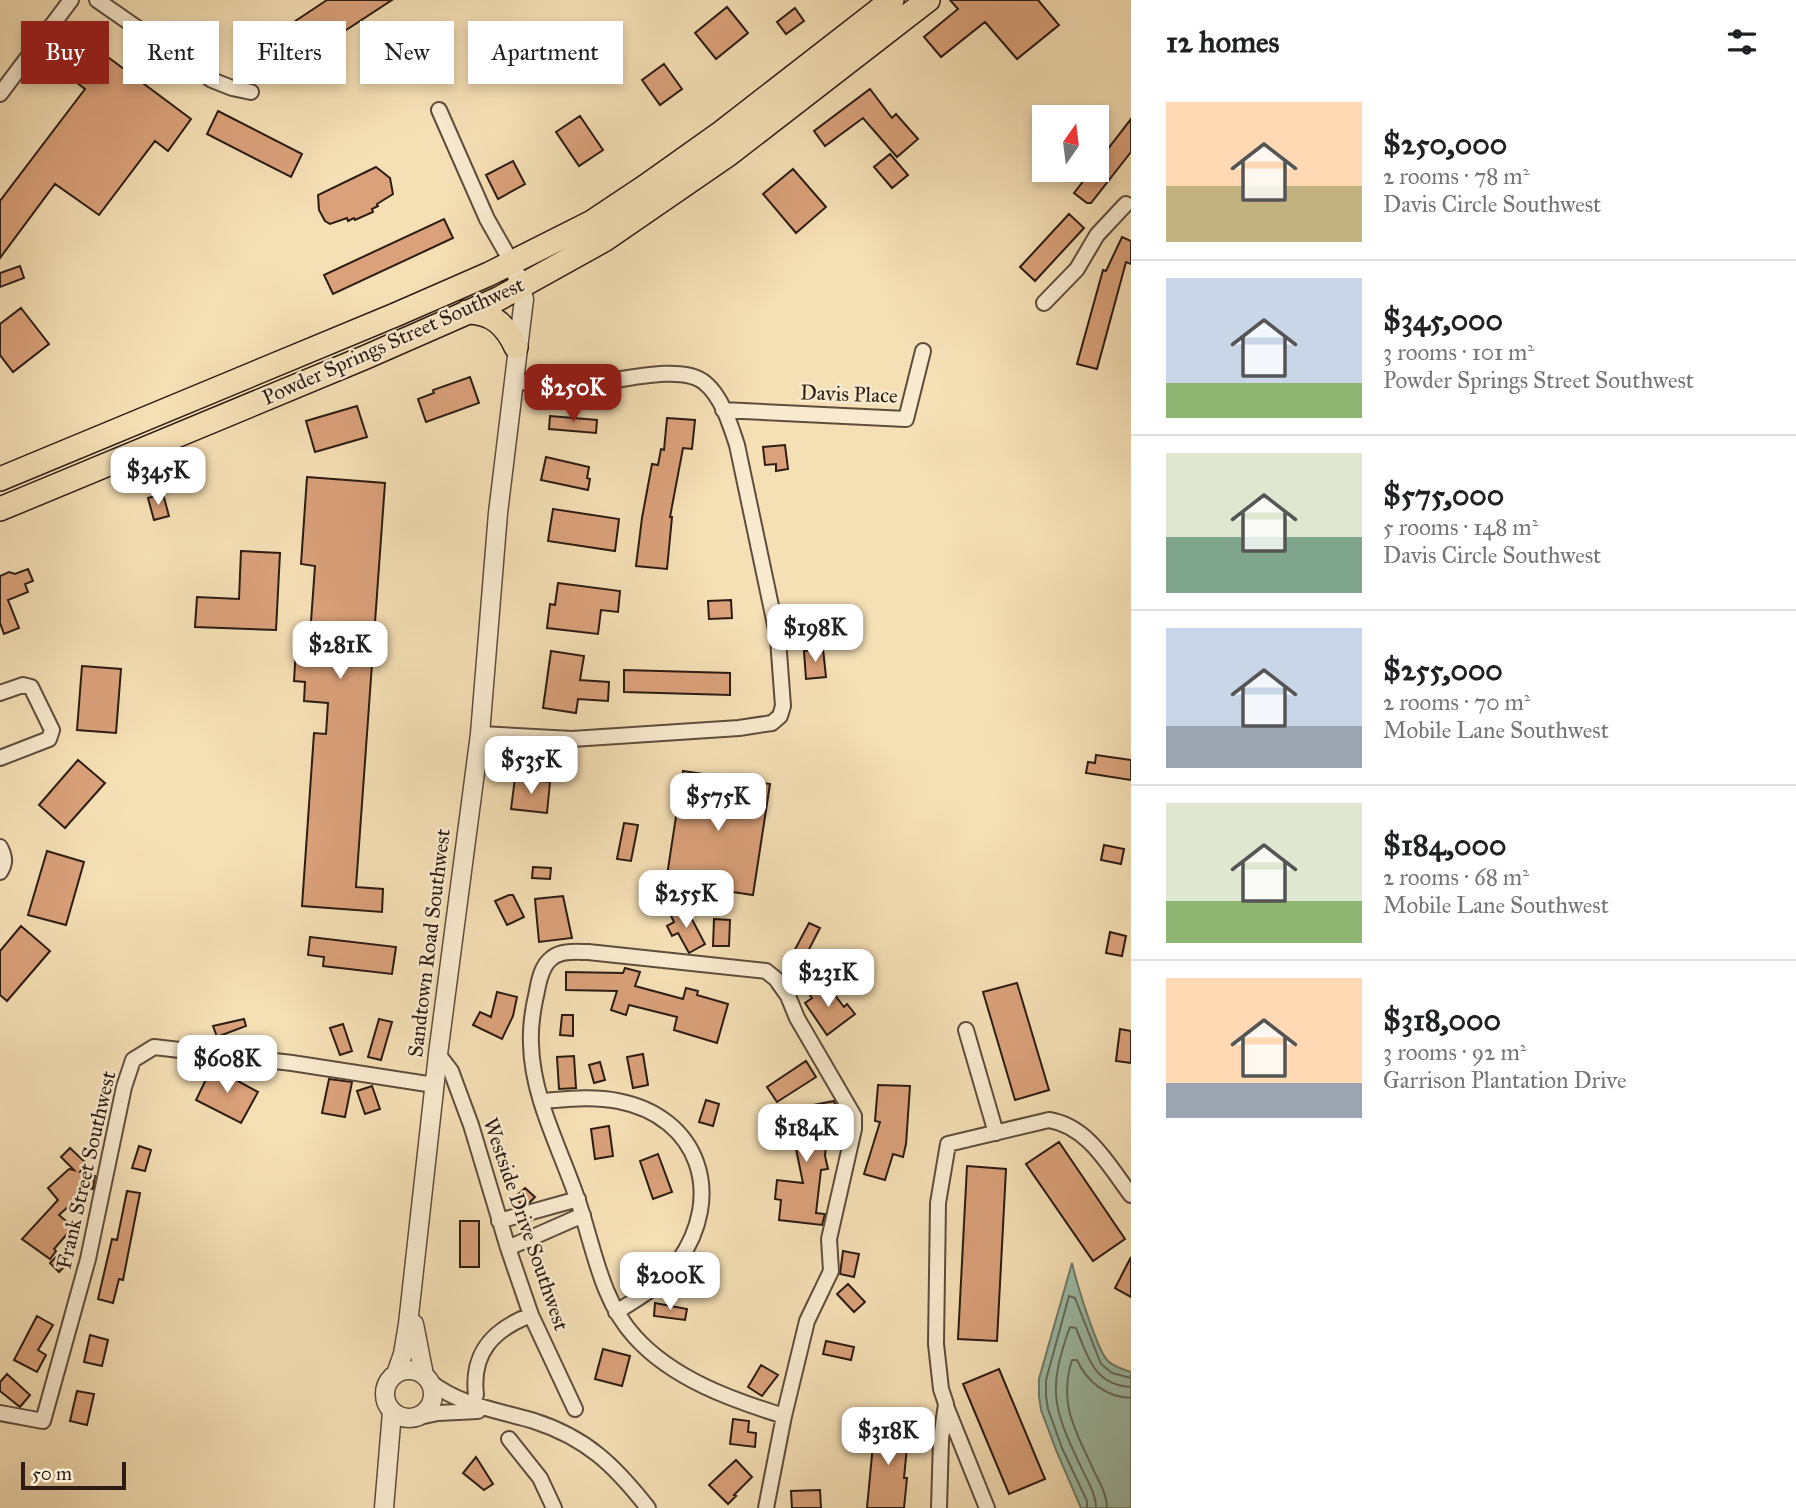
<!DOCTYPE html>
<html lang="en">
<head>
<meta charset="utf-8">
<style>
  body { margin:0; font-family:"IM FELL Great Primer",serif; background:#f6f6f6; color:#202124; height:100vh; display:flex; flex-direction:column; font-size:26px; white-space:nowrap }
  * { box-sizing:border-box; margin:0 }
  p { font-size:23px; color:#757577 }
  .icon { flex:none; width:38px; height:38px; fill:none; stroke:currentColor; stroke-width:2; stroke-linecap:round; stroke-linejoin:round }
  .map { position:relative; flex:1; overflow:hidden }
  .sheet { display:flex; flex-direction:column; background:#fff; width:665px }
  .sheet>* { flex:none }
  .banner { position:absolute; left:21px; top:21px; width:665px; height:63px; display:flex; gap:14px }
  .needle { width:46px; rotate:14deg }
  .fabs { position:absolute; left:1032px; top:105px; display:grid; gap:14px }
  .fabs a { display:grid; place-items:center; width:77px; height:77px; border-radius:0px; background:#fff; box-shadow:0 4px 10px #0003; font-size:35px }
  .scale { position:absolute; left:21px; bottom:18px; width:105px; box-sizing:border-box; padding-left:7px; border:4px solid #2c1c13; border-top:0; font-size:19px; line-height:24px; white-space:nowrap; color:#2c1c13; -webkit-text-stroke:5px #f8eacf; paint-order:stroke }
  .price { position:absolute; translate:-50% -60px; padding:0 16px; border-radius:14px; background:#fff; color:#222; font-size:23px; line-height:46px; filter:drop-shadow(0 2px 4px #0008) }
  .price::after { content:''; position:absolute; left:50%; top:42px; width:21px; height:16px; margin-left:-10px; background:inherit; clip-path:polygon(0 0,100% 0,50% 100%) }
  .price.on { background:#8f2418; color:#fff }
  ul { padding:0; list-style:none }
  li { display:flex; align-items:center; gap:21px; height:175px; padding:0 35px }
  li+li { border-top:2px solid #e0e0e0 }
  li span { display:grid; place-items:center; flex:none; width:196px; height:140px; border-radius:0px; color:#555 }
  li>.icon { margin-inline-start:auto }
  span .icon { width:84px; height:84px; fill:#fffc; stroke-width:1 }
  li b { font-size:30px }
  h2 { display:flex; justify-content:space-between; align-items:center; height:84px; padding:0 35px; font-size:30px }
  .tag { padding:0 24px; border-radius:0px; background:#fff; box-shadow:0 4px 10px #0003; font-size:24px; line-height:63px }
  .tag.on { background:#8f2418; color:#fff }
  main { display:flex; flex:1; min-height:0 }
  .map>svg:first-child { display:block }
  .water { fill:#9dbda8; stroke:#707d6c; stroke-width:2 }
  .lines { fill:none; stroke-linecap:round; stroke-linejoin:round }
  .shore { stroke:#646c5e; stroke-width:2 }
  .building { fill:#daa17a; stroke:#2c1c13; stroke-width:2 }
  .minor-casing { stroke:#5e4d3c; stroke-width:18 }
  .tertiary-casing { stroke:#5e4d3c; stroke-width:21 }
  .primary-casing { stroke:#2c1c13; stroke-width:26 }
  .minor { stroke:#f8eacf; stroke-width:14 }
  .tertiary { stroke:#f8eacf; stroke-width:18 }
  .primary { stroke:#f5dfb5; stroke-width:23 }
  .labels { text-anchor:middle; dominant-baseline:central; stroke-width:5; stroke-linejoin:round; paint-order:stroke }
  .street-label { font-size:21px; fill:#2c1c13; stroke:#f8eacf }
</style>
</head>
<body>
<main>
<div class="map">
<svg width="1131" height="1508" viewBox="0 0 1131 1508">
  <rect width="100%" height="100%" fill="#f5dfb5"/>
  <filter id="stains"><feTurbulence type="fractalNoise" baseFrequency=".00286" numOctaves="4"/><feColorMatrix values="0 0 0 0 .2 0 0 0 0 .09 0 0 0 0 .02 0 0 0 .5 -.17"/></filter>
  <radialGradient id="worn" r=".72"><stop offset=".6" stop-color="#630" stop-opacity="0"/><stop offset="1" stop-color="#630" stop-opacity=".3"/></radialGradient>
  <!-- water -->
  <path class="water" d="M1072,1263C1076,1281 1096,1347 1107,1360C1113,1367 1123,1369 1131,1372V1508H1081L1056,1450L1041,1410L1039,1396V1379Z"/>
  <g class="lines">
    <!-- shore -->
    <path class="shore" d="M1087,1508V1501L1062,1448L1048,1409L1046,1396V1380L1069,1296L1075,1298L1101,1364L1112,1373L1131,1378
      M1096,1508C1096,1494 1087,1480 1081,1467C1053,1408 1047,1390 1070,1327L1076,1328C1088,1357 1094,1385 1131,1387
      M1107,1508C1107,1495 1100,1483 1094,1471C1076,1431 1058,1405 1072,1360H1077C1087,1382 1106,1397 1131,1398"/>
  </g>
  <!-- building -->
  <path class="building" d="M327,0H392L273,78L253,49Z
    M950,0H1038L1059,25L1017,59L985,22L941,57L924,37L958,9Z
    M727,7L748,33L716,59L695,33Z
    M795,8L804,21L786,34L777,22Z
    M89,43L191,119L168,151L155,141L99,215L55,184L0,258V201L85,89L65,74Z
    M664,64L682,89L660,105L642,80Z
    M870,89L892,118L896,114L918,139L897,157L863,118L825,146L814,131Z
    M218,111L302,154L291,177L207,134Z
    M580,116L603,150L579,166L556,132Z
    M1131,119V152L1091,203H1087L1074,193L1092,170H1097V163Z
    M890,154L908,175L892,188L874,167Z
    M513,161L525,184L498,199L486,175Z
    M376,167L390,178L393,194L377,204L378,206L372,209L373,212L355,220L354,218L348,221L347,218L330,224L325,221L319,210L318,195Z
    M793,169L826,207L796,233L763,194Z
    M1069,214L1084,228L1035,281L1020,267Z
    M444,219L453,238L333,294L324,275Z
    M1122,237L1131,241V264L1126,262L1097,369L1077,364L1103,270L1106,271Z
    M20,266L24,278L0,287V273Z
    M21,308L49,344L13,372L0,355V324Z
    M470,377L479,403L426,422L418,399L434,393L433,390Z
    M357,406L367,437L315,452L306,421Z
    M550,416L597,420L596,433L549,429Z
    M667,418L695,420L692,449L683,448L670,517H672L667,569L636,566L642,518L652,464L658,465L661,449L664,450Z
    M785,445L788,469L776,471V464L765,465L763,447Z
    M546,457L589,467L587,478L590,479L588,490L541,480Z
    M307,477L385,483L356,887L383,889L382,912L302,906L314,733L326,734L328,703L304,701L305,682L294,681L296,648L309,649L315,566L301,564Z
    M163,494L169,516L154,520L148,498Z
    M553,509L619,519L615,551L548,541Z
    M241,551L280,553L276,630L195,627L197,597L239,599Z
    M28,569L33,581L25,584L28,592L8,600L19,628L4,634L0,623V576L9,572L15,574Z
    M558,583L620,591L618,612L601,610L598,634L547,628L550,604L555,605Z
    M731,600L732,618L709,619L708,601Z
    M823,649L826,677L806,679L804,651Z
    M551,651L584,656L580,680L609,682L608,701L578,699L576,713L543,708Z
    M82,666L121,669L116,733L77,730Z
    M624,670L730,673V695L624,692Z
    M1096,755L1131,760V780L1086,773L1088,762L1095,763Z
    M78,760L105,783L65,828L39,805Z
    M683,771L770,784L753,895L666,882Z
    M515,778L550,782L547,813L511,809Z
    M624,823L638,825L631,861L617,859Z
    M1104,845L1124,849L1121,864L1101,860Z
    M47,851L84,862L66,925L28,915Z
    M533,867L551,868L550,879L532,878Z
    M509,895H513L524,917L507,925L495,901Z
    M563,896L572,938L539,942L535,899Z
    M686,908L705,944L689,953L678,933L672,936L667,926L674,922L671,916Z
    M714,919L730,920L729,946H713Z
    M809,923L820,928L802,963L791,957Z
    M21,926L50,951L7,1001L0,995V951Z
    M1110,932L1126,936L1122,956L1106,953Z
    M310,937L396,947L392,974L323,966L324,957L308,955Z
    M625,968L640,972L635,986L683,999L686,988L698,991L697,995L728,1004L717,1043L674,1030L677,1017L629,1005L626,1015L611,1010L617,991L566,990V972L623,973Z
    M825,982L844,1007L847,1004L855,1014L827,1035L805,1003L812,998L809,994Z
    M1017,983L1049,1090L1015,1100L983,992Z
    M497,992L517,997L513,1016L502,1039L473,1025L480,1012L491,1017Z
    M562,1015H573V1036L560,1035Z
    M244,1019L246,1026L217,1037L213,1026Z
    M379,1019L392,1022L381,1060L368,1057Z
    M343,1024L352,1051L340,1055L330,1028Z
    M1120,1029L1131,1031V1063L1116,1061Z
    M643,1054L648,1085L633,1088L627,1057Z
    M574,1056L576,1088L559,1089L557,1057Z
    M806,1061L816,1077L777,1102L767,1087Z
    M600,1062L605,1080L594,1083L589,1065Z
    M212,1067L258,1092L241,1123L196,1100Z
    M329,1079L352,1082L345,1117L322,1113Z
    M878,1085L910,1086L906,1144L903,1157L893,1154L885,1180L864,1174L880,1122L875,1121Z
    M372,1086L380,1109L365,1114L357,1091Z
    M706,1100L719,1104L713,1126L699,1122Z
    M834,1101L838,1112L829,1114L825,1156L828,1169L821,1170L816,1213L825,1214L822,1225L779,1220L781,1200L775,1199L777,1180L803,1183L796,1149L780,1147L783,1123L802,1125L798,1108Z
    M609,1126L613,1156L595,1159L591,1129Z
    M1059,1142L1125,1239L1093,1261L1026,1164Z
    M139,1146L151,1150L145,1171L132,1168Z
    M70,1148L87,1164L80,1172L95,1176L93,1189L89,1188L59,1215L73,1227L54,1249L56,1251L50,1259L22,1239L58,1200L48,1188L69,1169L74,1170L61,1157Z
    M658,1154L672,1192L653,1199L640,1161Z
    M967,1166L1006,1169L997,1341L958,1339Z
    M525,1188L535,1197L529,1203L522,1205L515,1197Z
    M127,1191L140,1193L123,1280L119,1279L113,1303L98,1299L112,1239L117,1240Z
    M460,1221H479V1267H460Z
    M843,1251L859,1254L854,1277L840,1274Z
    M58,1255L67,1264L59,1272L50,1263Z
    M1131,1257V1297L1115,1288Z
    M848,1284L865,1302L854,1312L837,1294Z
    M655,1303L687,1309L685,1320L654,1316Z
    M37,1316L53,1325L38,1350L46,1355L37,1372L14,1360Z
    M90,1335L108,1340L102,1366L84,1362Z
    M826,1341L854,1347L851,1360L823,1354Z
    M603,1349L630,1356L622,1386L595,1379Z
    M761,1365L778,1375L762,1396L748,1387Z
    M999,1369L1045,1479L1009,1494L963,1384Z
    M7,1374L30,1395L20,1407L0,1391V1382Z
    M77,1391L94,1394L87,1425L70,1421Z
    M733,1419L749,1421L748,1432L756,1433L755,1447L730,1444Z
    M875,1423L909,1426L904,1478H907L904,1508H867Z
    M476,1457L493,1484L484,1490L463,1473Z
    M736,1460L752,1477L734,1495L736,1496L728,1504L709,1485Z
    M820,1490L821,1508H792L791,1491Z"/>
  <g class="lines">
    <!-- minor casing -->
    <g class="minor-casing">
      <path id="minor" d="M97,0L212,80L232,88L251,92
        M0,94L71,0
        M439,110L487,219L512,263
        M1044,303L1077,269L1097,235L1126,204
        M723,410L906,419L923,351
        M0,693L23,685L31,687L52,730L49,739L0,758
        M480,734L572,739L739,728L772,723L780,716L783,706L778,639L737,445C730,424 722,397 705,383C681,362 613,383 583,385C560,387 536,384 513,381
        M0,847C5,857 6,863 0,872
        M966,1030L996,1133
        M438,1054L451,1071L471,1125L508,1248L531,1315L575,1409
        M543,1101C568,1099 593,1096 618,1101C700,1117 725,1196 678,1262C662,1285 639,1298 616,1312
        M499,1221L578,1199
        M508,1248L583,1215
        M429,1381C461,1406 497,1410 534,1421C587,1438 615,1466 648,1508
        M476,1395C471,1352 494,1329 531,1315
        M946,1406L987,1508
        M0,1413L43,1421L88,1259L124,1087L133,1060L154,1047L292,1063L434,1085
        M419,1417L438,1413L478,1411
        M509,1439L540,1478L554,1508
        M766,1508L784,1416L807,1321L831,1271L829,1239L854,1129V1116L797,1018L788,996L776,979L766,971L588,952C577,952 561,950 552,958C542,965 539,980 537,991C533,1008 530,1026 531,1044C532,1098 561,1150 578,1201C594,1248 601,1300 635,1337C673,1379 732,1400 784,1416
        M939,1508L941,1439L946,1404L941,1389L936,1344L938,1203L948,1144L1049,1120C1088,1126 1109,1166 1131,1195"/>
    </g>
    <!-- tertiary casing -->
    <g class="tertiary-casing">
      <path id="tertiary" d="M414,1324L424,1375
        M385 1394a24 24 0 1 1 48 0a24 24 0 1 1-48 0Z
        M396,1374L403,1354L408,1324L438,1054L480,734L498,513L524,299L517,276
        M384,1508L392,1412"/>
    </g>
    <!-- primary casing -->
    <g class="primary-casing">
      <path id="primary" d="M467,312C492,312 506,325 516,347
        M0,479L395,315L489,274L592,222L646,186L722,132L892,0
        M0,509L366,357L498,299L604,240L729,154L928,0"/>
    </g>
    <!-- minor -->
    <use href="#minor" class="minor"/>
    <!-- tertiary -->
    <use href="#tertiary" class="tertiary"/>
    <!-- primary -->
    <use href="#primary" class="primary"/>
  </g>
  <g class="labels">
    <!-- street labels -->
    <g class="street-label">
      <text transform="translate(393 341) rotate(-24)">Powder Springs Street Southwest</text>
      <text transform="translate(849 394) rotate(2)">Davis Place</text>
      <text transform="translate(429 943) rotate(-83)">Sandtown Road Southwest</text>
      <text transform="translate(86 1170) rotate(-77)">Frank Street Southwest</text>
      <text transform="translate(526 1224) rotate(71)">Westside Drive Southwest</text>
    </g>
  </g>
  <rect width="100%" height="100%" filter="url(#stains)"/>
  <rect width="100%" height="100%" fill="url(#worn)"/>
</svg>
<div class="fabs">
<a><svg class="needle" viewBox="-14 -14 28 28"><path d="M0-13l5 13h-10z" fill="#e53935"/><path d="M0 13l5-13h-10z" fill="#757577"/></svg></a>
</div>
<div class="scale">50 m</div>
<b class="price on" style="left:573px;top:424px">$250K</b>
<b class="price" style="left:158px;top:507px">$345K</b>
<b class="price" style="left:815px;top:664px">$198K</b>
<b class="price" style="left:340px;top:681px">$281K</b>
<b class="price" style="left:531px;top:796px">$535K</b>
<b class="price" style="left:718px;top:833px">$575K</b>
<b class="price" style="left:686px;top:930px">$255K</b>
<b class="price" style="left:828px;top:1009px">$231K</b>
<b class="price" style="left:227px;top:1095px">$608K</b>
<b class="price" style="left:806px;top:1164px">$184K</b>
<b class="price" style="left:670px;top:1312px">$200K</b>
<b class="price" style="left:888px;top:1467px">$318K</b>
<div class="banner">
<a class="tag on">Buy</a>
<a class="tag">Rent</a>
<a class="tag">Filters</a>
<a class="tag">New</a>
<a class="tag">Apartment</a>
</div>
</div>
<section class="sheet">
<h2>12 homes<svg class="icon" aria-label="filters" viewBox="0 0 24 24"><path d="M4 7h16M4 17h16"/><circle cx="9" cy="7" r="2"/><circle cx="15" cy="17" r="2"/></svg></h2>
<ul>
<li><span style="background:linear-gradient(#ffd9b3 60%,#c2b280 0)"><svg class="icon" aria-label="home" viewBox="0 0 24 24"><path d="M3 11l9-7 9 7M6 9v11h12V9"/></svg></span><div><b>$250,000</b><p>2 rooms · 78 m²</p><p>Davis Circle Southwest</p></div></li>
<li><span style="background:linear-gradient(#c9d6e8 75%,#8fb573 0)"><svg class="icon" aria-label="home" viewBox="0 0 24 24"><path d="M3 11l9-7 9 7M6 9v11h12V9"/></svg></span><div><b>$345,000</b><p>3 rooms · 101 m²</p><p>Powder Springs Street Southwest</p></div></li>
<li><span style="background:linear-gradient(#dfe7d0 60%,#7fa58c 0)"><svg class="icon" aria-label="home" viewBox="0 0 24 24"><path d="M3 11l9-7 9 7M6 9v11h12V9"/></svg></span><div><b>$575,000</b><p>5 rooms · 148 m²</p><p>Davis Circle Southwest</p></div></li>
<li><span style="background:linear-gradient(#c9d6e8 70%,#9aa5b1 0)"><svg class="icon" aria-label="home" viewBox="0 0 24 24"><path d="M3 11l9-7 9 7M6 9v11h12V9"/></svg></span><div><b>$255,000</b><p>2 rooms · 70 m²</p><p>Mobile Lane Southwest</p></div></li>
<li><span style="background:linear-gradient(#dfe7d0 70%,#8fb573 0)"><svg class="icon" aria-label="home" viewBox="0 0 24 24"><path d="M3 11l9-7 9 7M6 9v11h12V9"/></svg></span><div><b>$184,000</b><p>2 rooms · 68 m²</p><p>Mobile Lane Southwest</p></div></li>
<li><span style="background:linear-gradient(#ffd9b3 75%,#9aa5b1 0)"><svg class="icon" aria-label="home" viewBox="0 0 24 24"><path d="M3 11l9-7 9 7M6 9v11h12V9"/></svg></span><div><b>$318,000</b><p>3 rooms · 92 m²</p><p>Garrison Plantation Drive</p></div></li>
</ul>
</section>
</main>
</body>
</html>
